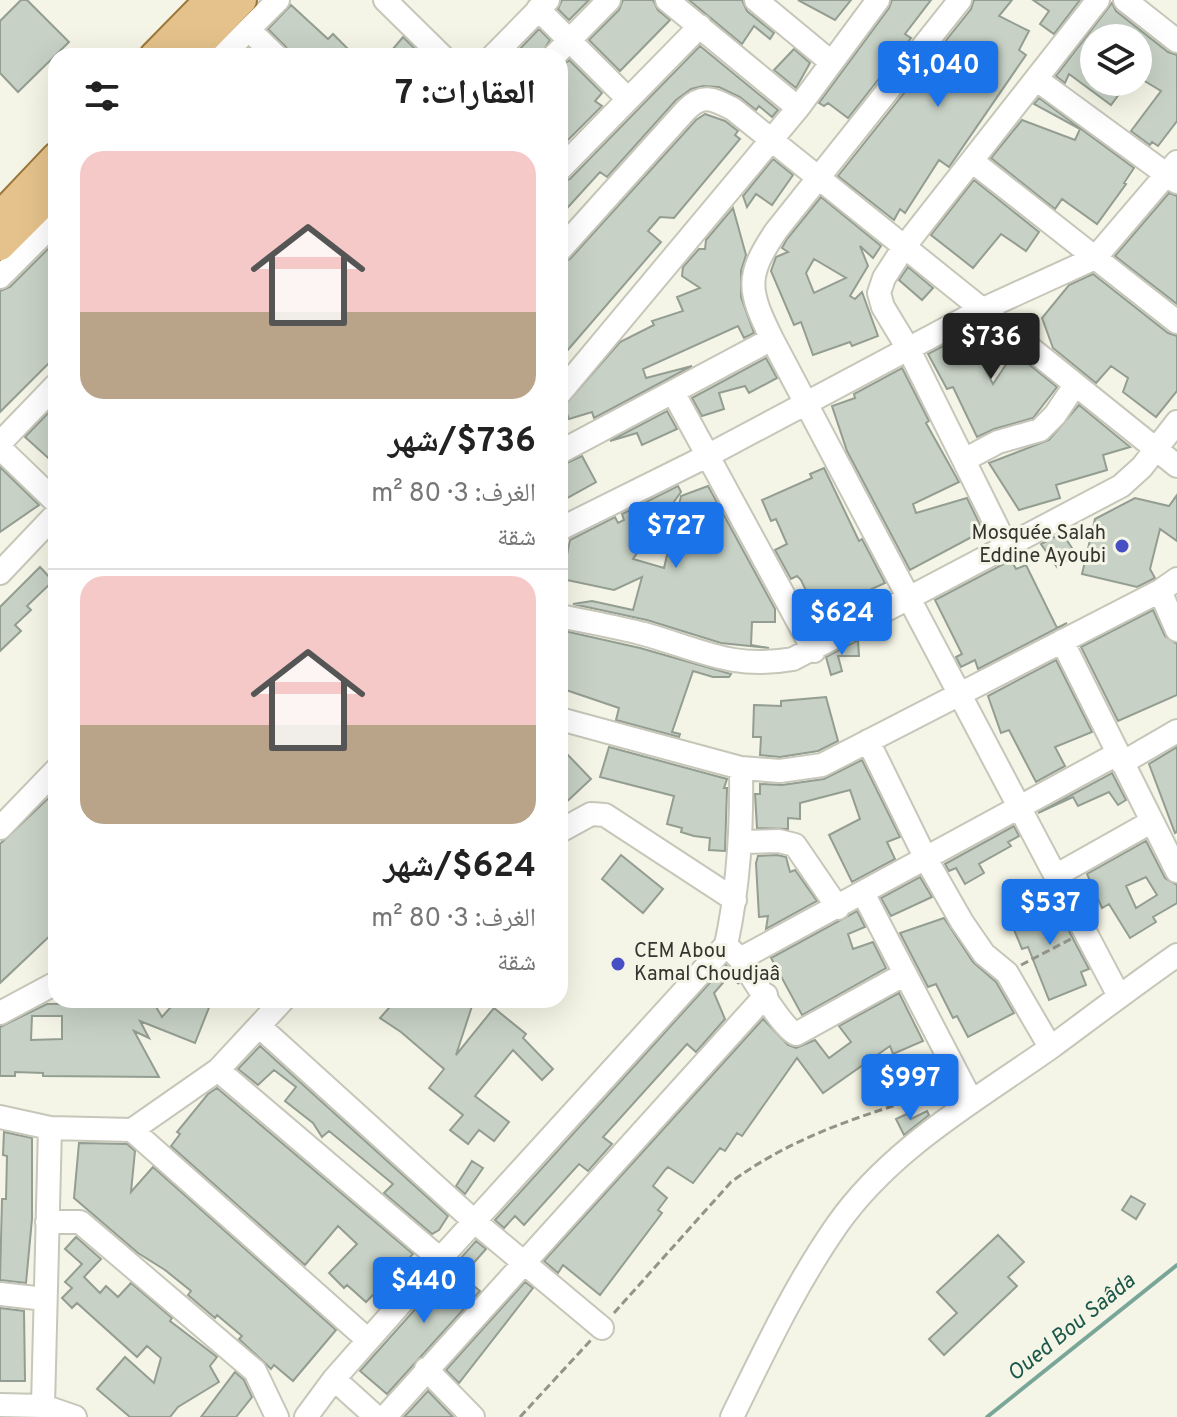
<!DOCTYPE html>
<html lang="ar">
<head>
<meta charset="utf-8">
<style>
  body { margin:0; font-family:Overpass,"Noto Naskh Arabic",sans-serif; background:#f2f2f2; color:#222; direction:rtl; height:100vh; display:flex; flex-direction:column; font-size:30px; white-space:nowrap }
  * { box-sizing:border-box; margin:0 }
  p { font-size:26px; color:#767676 }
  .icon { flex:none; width:44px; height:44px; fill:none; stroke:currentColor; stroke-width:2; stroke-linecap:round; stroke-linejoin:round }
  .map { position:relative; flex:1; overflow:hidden; direction:ltr }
  .sheet { position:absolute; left:48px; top:48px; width:520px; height:960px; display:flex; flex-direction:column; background:#fff; border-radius:24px; box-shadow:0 8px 32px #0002; direction:rtl }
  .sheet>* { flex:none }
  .tools { position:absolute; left:1080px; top:24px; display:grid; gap:16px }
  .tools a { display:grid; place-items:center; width:72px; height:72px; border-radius:50%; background:#fff; box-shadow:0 8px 32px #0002; font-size:40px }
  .price { position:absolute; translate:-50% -68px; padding:0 18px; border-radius:8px; background:#1a73e8; color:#fff; font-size:26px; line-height:52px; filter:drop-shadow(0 2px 4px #0008) }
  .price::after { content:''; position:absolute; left:50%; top:48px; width:24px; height:18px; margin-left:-12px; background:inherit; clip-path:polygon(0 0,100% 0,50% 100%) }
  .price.active { background:#222; color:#fff }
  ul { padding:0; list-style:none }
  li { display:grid; align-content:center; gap:16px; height:424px; padding:0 32px }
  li+li { border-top:2px solid #e0e0e0 }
  li span { display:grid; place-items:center; height:248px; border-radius:24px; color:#555 }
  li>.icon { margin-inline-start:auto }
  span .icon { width:144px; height:144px; fill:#fffc; stroke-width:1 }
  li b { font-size:34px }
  h2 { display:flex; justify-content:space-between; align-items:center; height:96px; padding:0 32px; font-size:34px }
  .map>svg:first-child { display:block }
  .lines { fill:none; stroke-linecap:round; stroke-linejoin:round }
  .stream { stroke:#7aa69a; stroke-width:4 }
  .building { fill:#c7d1c5; stroke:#949d92; stroke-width:2; fill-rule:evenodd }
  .minor-casing { stroke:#c6c6b9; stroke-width:26 }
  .major-casing { stroke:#9c7739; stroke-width:32 }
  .path { stroke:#929389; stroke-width:3; stroke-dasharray:8 4; stroke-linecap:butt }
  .minor { stroke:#fff; stroke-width:22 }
  .major { stroke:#e5c28b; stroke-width:28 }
  .poi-dot { fill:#474fc4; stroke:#f4f5e6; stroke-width:3 }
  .labels { text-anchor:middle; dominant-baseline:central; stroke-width:6; stroke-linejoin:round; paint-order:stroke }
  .poi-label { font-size:20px; fill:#353530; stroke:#f4f5e6; text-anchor:end }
  .water-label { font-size:22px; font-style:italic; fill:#1c574a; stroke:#f4f5e6 }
</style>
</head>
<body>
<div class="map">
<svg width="1177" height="1417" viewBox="0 0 1177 1417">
  <rect width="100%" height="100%" fill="#f4f5e6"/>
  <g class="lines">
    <!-- stream -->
    <path class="stream" d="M987,1417L1177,1265"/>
  </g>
  <!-- building -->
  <path class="building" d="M21,0H27L69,42L18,92L0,73V21Z
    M562,0H589L569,20L558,9Z
    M623,0H653L658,10L670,20L620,71L589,40L619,10Z
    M689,0H742L747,11L774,33L770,39L754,26L742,44Z
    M798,0H851L835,20Z
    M892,0H931L905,34L911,38L848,118L828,103L824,106L819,103L889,8Z
    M974,0H1012L999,16L1029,31L1019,50L1026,55L949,167L939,160L905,213L900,209L894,220L838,176L971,9Z
    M1033,0H1080L1054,34L1040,24L1049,11Z
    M1112,3L1116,11L1168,52L1177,55V121L1158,146L1152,142L1150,145L1131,131L1161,91L1138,77V38H1094V82H1128L1111,105L1069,74L1065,83L1056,76Z
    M291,5L328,39L333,34L355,56H290L286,47L268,29Z
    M539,29L550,40L540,56H513Z
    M403,37L422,56H387Z
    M700,46L778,110L772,117L759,106L756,110L740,97L719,87L703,86L691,89L676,100L607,177L600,172L560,216V183L570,179Z
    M794,49L810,63L796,88L774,70Z
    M569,60L602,93L595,101L602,106L566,142L560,137V84L566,78L560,68Z
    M1039,98L1134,168L1124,183L1126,184L1097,224L1062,199L1055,209L991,158L1022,120L1075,140L1080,129L1034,104Z
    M705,114L725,121L738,131L735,135L740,139L674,218L660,217L648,231L661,242L560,359V264L570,259L696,120Z
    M773,159L793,175L772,205L756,194L747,207L743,196Z
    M974,180L1039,232L1026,251L1001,234L973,268L931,235Z
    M1169,193L1177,196V304L1115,256Z
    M821,197L881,246L873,258L860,246L868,266L850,296L855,299L862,292L878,336L852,346L850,342L813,355L801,322L794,325L771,271L776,257L788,252L782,248L787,239ZM814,259L846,278L814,293L806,273Z
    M733,208L746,255L741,271V297L754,333L744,338L738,326L643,369L646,378L692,366L594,418L592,412L569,419L564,406L620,342L654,325L652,321L683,311L677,297L700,288L682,276L683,267L699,249H705L706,240Z
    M56,241V356L0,412V291L10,287Z
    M908,267L933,288L922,300L899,280Z
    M1093,274L1168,333L1177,336V391L1156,417L1123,392L1128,378L1111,366L1096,383L1053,348L1042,318L1069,285Z
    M981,326L1057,387L1033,418L994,429L977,437L953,387L947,389L928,354ZM994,346L1009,360L993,384L977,354Z
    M766,358L777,378L749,393L745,386L719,393L724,409L702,416L692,398Z
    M902,368L929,421L926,423L959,482L913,504L916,513L967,498L983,531L910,570L847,451L832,406L855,398L854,394Z
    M56,405V465L25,437Z
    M1079,405L1130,447L1103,455L1107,470L1056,485L1060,498L1019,510L989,463L1049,440Z
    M667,411L677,429L642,445L637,433L610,441Z
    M582,456L596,482L560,502V466Z
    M0,467L39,505L0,532Z
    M824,468L859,541L862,539L885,583L817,614L801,580L797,576L791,579L775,550L787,544L776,519L771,521L762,500L812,478L810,474Z
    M678,486L681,492L633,559L664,568L681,496L708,486L775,609V622H752L751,645L769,648L721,643L647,620L573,604L592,601L633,610L642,577L614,590L562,579L570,540L615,517L618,523L624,520L622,514Z
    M1177,495V541L1160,529L1150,569L1155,578L1137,587L1082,574L1095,519L1135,498L1169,506Z
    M1062,533L1076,554L1057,567L1041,544Z
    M1011,560L1016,569L1026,565L1057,628L1067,623L978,669L975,660L961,667L956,657L962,654L935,600Z
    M40,567L53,581L27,606L31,610L15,625L21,631L0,651V607Z
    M1153,610L1165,636L1177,644V695L1118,721L1081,647Z
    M560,630L640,648L731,674L729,677H713L693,671L672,732L680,734L679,737L616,720L619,708L560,688Z
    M858,640L859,656H838L842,671L831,675L826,657Z
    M1056,660L1092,732L1055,747L1065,766L1036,782L1009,730L1001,733L988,696Z
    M826,697L838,741L818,751L780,757L760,755L761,737H753L754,705L781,706V701Z
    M609,747L727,779L724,788H727L725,851L709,850L710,838L694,836L681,832L682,828L667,824L674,796L600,777Z
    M1177,747V832L1175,833L1149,764Z
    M560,751L566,758L568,755L591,779L560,808Z
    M862,760L900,837L887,842L895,859L852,882L829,835L860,819L850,790L800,803V819L788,818V829L757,828L755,794H760V784L782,785L824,779Z
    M1112,773L1126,800L1118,805L1109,792L1078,806L1073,797L1038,813Z
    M56,791V930L0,983V844Z
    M1014,826L1019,836L1008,842L1011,846L979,864L984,873L965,884L956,868L949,871L945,864Z
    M1146,841L1165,878L1177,885V903L1153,917L1156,922L1130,938L1109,904L1102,908L1087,874ZM1146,877L1157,895L1136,908L1126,886Z
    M621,855L663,889L643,913L602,879Z
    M777,855L786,857L790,872L795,870L817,901L766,929L768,916L759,917L756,863L758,856Z
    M920,877L932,897L891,916L881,898Z
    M1051,897L1089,969L1081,972L1086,985L1049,1000L1028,947L1022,949L1008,915Z
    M857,911L865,927L848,934L853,949L873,942L886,968L802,1015L771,958Z
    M944,918L973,962L996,982L1014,1013L968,1037L957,1016L953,1018L936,984L928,987L900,933Z
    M726,965L739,984L729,976L714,993L725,1019L696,1052L687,1044L603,1137L612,1144L588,1171L579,1164L524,1225L515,1216L504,1228L495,1220Z
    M899,993L923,1041L893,1054L890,1046L823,1093L797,1058L742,1136L737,1133L725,1151L720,1148L693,1183L668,1167L665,1170L653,1186L667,1198L658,1210L662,1213L600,1295L563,1265L558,1273L544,1261L763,1019L788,1045L796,1048L815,1040L829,1058L851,1042L839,1026Z
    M112,1000H152L162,1017L177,1000H212L195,1043L140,1021L149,1038L134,1031L159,1077L43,1076V1073L15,1072V1076H0V1027L47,1004L110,1003ZM32,1016H62V1039L31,1040Z
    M396,1000H474L456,1055L494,1008L526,1034L523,1038L553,1069L542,1080L513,1050L475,1096L509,1122L494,1141L479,1130L468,1144L450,1130L463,1115L429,1088L444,1069L401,1032L380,1018Z
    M260,1046L448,1216L439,1230L432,1234L384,1193L393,1184L329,1131L322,1137L313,1123L285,1101L296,1087L274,1070L258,1085L238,1069Z
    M217,1088L413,1254L366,1302L347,1285L344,1288L329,1273L357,1244L338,1226L305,1265L171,1146L180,1134L177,1132L208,1094Z
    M927,1111L929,1115L904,1135L896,1119L909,1113L911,1119Z
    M4,1132L32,1138V1219L26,1283L0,1280L2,1199H6L7,1156L3,1155Z
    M79,1143L127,1144L135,1151L131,1192L153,1167L336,1330L293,1381L274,1365L271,1369L268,1366L239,1339L242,1336L217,1315L215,1318L188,1295L191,1291L165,1270L138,1253L74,1198Z
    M472,1161L483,1168L465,1194L456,1186Z
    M1131,1196L1145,1204L1136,1219L1122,1210Z
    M998,1235L1024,1262L1008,1277L1017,1286L944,1355L929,1339L957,1313L937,1292Z
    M76,1237L101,1259L84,1277L100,1293L106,1286L118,1297L131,1283L172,1318L170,1321L217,1357L210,1366L219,1382L178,1407L170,1417H130L97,1389L125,1357L154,1383L161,1358L147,1346L137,1357L77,1303L72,1308L62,1298L72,1288L65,1282L82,1264L65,1249Z
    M476,1241L486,1249L462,1276L480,1291L387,1394L360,1371Z
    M525,1282L533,1288L459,1383L446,1370Z
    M0,1308L24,1311L25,1381H0Z
    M235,1372L244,1380L252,1397L236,1417H201Z
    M428,1391L453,1417H404Z"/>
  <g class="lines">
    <!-- minor casing -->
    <g class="minor-casing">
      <path id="minor" d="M385,0L442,56
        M667,0L798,108
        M756,0L831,62
        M960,0L776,231C745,277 748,290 772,339L1119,996
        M1125,0L1177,41
        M538,9L628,99
        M249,30L276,56
        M222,56L278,0
        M493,56L548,0
        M554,56L609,0
        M1036,79L1177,182
        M972,161L1177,322
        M560,169L700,26
        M560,250L686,110C703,93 713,99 733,109L1177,466
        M0,277L56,221
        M673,392L814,651
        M560,393L798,108L878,0
        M0,443L56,385
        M0,448L56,502
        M560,452L772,339
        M964,460L998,442L1040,430L1055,415L1075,385
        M560,529L707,456L981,310L1095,258L1177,162
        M1006,545L909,350L883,307L879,293L884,278L904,247L1098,0
        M0,573L56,514
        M1160,591L1177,630
        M560,616C588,622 617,627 644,634C701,650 733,670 793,659L1121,486L1142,467L1177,422
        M1062,641L1177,871
        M560,719L741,768L780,771L822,765L1160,591L1177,579
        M868,741L926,859L962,922L984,954L1007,973L1050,1047
        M1122,763L1177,731
        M0,828L56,770
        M560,831L591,814L605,815L735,900
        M742,842L779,841L795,845L838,908
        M1055,876L1151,822
        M863,893L971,1100
        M726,945L740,959L1117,754
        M740,959C751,975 782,1028 796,1034L905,974
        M0,1013L56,983
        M259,1026L474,1221L602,1328
        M218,1070L440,1259
        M0,1117L50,1128L132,1130L218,1070L283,1000
        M132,1130L368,1340
        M47,1222H80L255,1371L277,1417
        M0,1294L45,1299
        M426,1369L473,1417
        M334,1379L376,1417
        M0,1405L43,1406L75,1417
        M43,1406L50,1128
        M306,1417L334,1379L440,1259L726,945C739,885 742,829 741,768
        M385,1417L766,995
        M732,1417C764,1352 795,1285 837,1225C891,1148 975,1101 1050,1048C1092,1017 1134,985 1177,955"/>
    </g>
    <!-- major casing -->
    <g class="major-casing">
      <path id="major" d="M154,56L209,0
        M188,56L242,0
        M0,216L56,157
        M0,246L56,190"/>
    </g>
    <!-- path -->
    <path class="path" d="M1021,965L1071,939
      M614,1313L731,1182C798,1133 870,1113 948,1089
      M520,1417L591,1340"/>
    <!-- minor -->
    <use href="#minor" class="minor"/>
    <!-- major -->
    <use href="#major" class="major"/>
  </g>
  <!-- markers -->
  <g class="poi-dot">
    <circle cx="1122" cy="546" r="8"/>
    <circle cx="618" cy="964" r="8"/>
  </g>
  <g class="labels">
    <!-- poi labels -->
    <g class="poi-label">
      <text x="1106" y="534">Mosquée Salah<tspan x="1106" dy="23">Eddine Ayoubi</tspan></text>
      <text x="634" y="952" text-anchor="start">CEM Abou<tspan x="634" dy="23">Kamal Choudjaâ</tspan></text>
    </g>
    <!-- water labels -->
    <g class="water-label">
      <text transform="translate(1072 1328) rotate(-39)">Oued Bou Saâda</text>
    </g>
  </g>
</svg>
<div class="tools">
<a><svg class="icon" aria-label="layers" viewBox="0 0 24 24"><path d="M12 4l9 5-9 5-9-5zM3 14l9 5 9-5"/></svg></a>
</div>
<b class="price" style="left:938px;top:109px">$1,040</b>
<b class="price active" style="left:991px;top:381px">$736</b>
<b class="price" style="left:676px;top:570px">$727</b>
<b class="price" style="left:842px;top:657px">$624</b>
<b class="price" style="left:1050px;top:947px">$537</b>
<b class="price" style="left:910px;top:1122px">$997</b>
<b class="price" style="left:424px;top:1325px">$440</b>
<section class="sheet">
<h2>العقارات: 7<svg class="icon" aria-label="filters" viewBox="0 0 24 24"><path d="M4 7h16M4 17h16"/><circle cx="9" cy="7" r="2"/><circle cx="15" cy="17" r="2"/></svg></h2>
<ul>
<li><span style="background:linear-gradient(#f6c9c9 65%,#b9a48a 0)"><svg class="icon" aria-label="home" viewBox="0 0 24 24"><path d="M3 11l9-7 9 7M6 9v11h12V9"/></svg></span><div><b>$736/شهر</b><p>الغرف: 3 · 80 m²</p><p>شقة</p></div></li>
<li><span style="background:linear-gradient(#f6c9c9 60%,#b9a48a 0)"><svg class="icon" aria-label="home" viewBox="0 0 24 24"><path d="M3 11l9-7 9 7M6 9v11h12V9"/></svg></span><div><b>$624/شهر</b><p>الغرف: 3 · 80 m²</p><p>شقة</p></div></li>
</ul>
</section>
</div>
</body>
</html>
